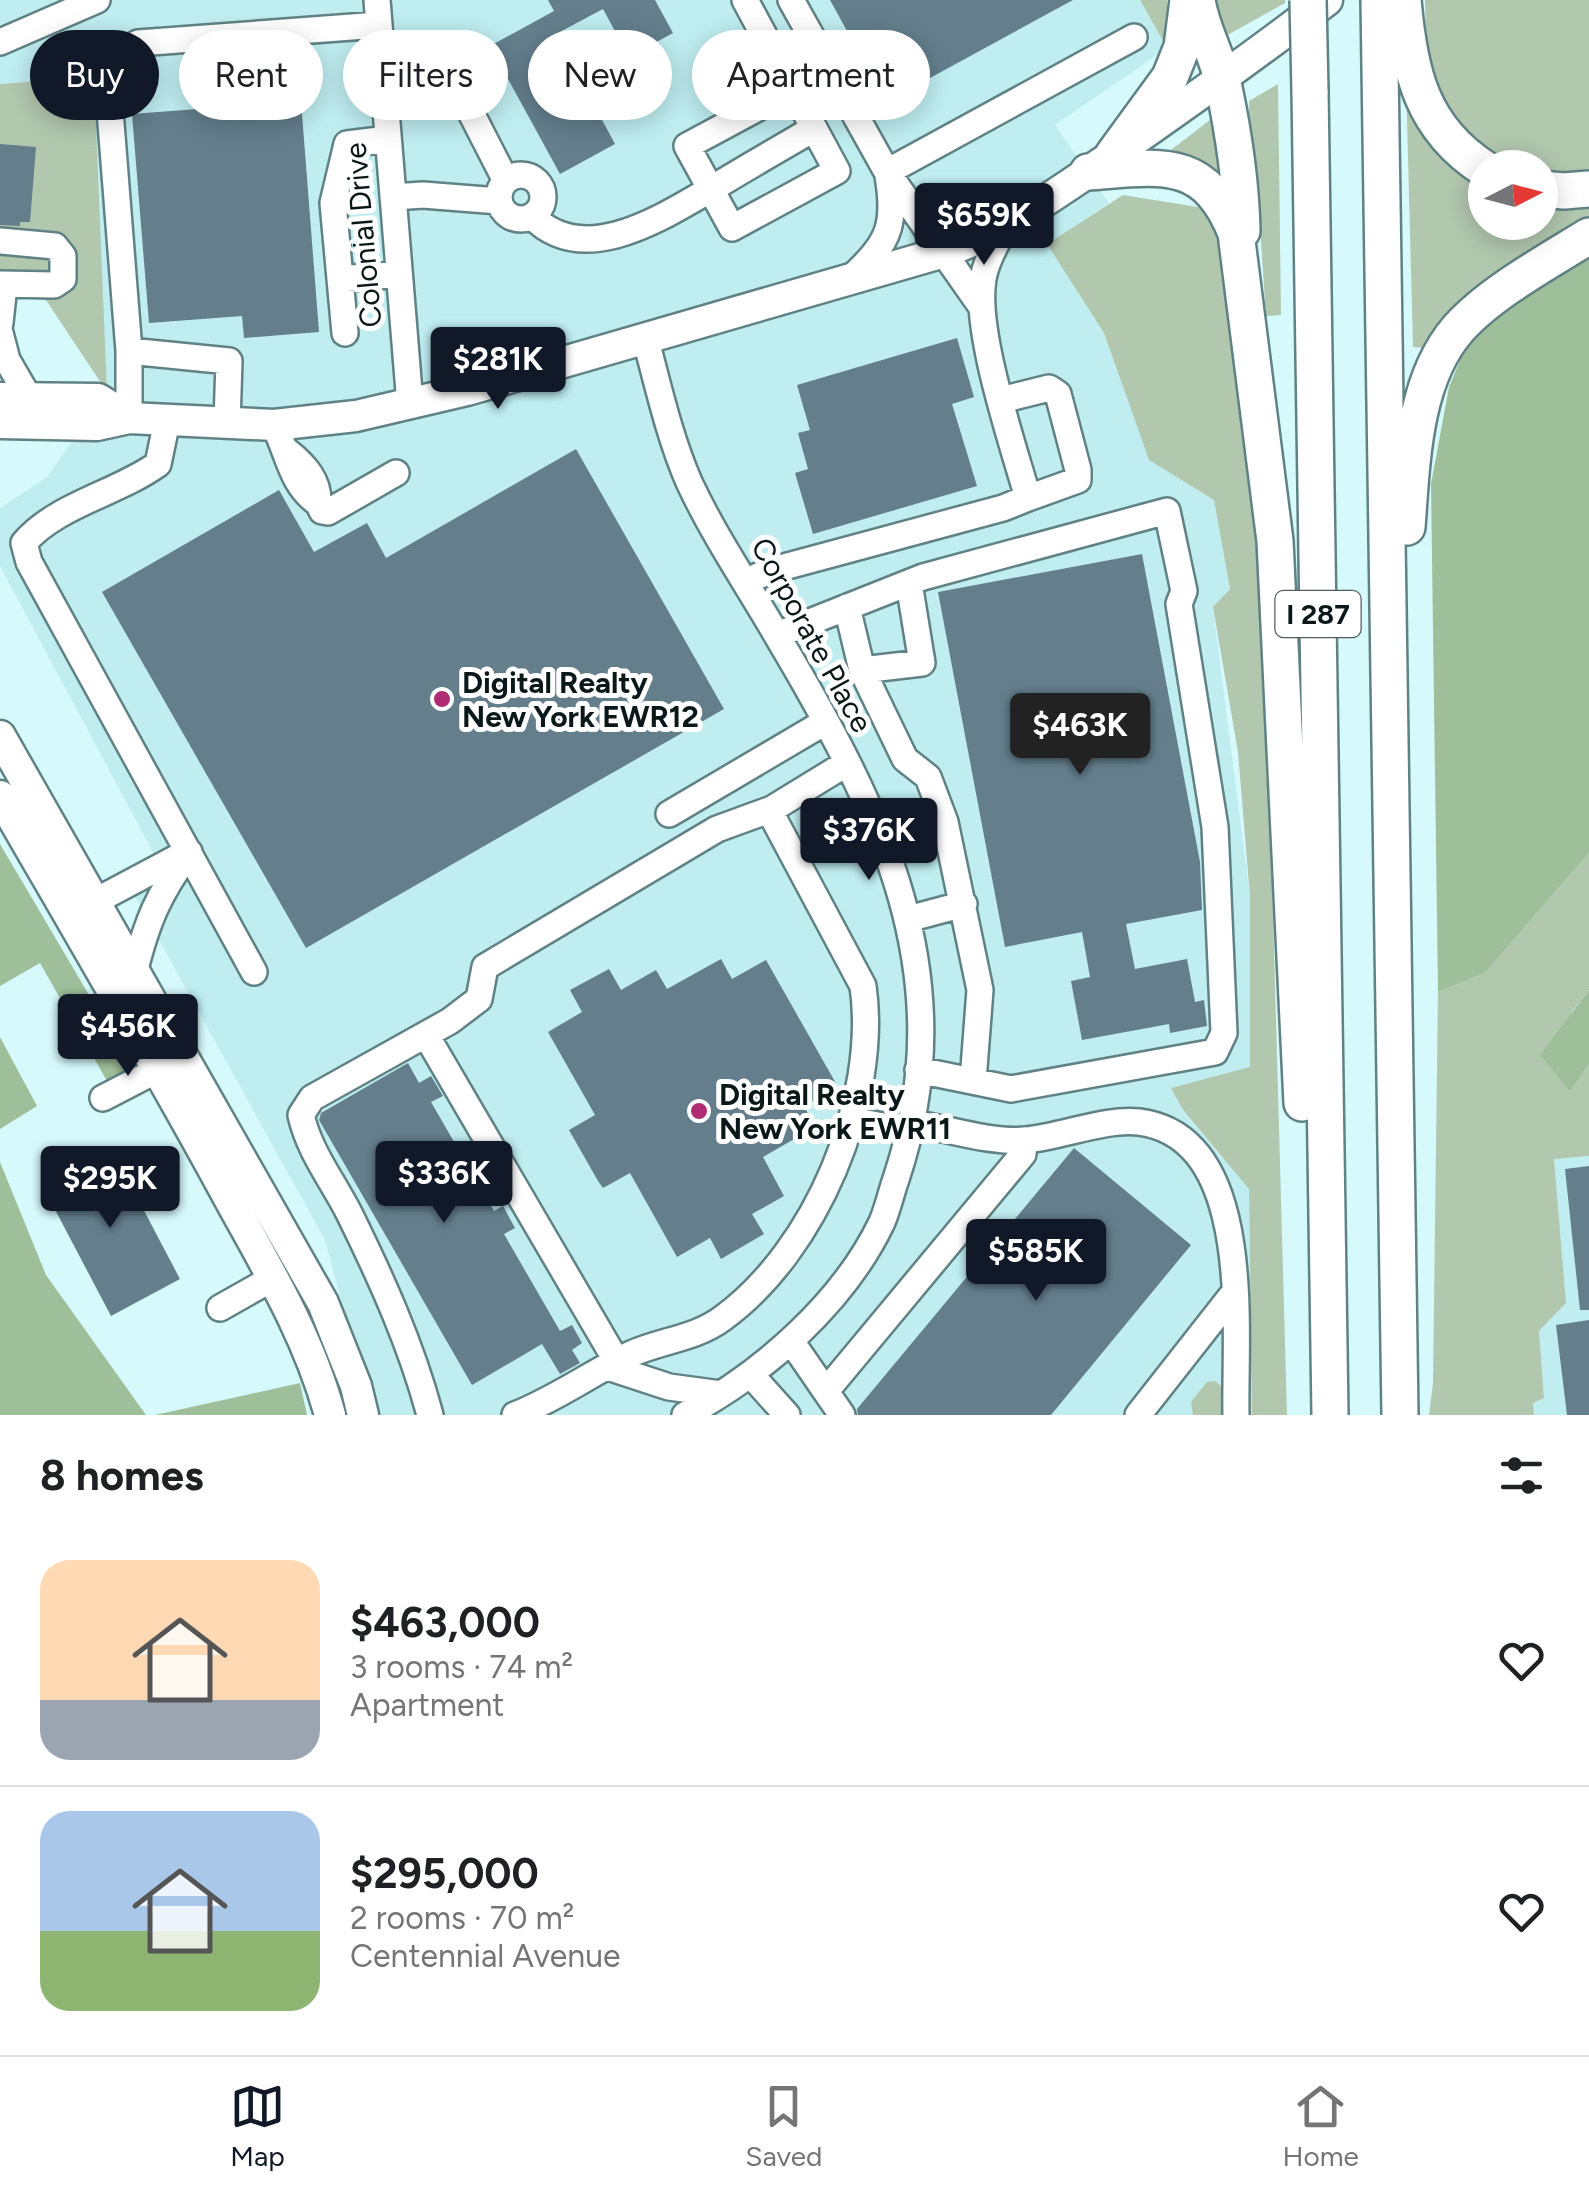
<!DOCTYPE html>
<html lang="en">
<head>
<meta charset="utf-8">
<style>
  body { margin:0; font-family:Figtree,sans-serif; background:#f6f6f6; color:#202124; height:100vh; display:flex; flex-direction:column; font-size:38px; white-space:nowrap }
  * { box-sizing:border-box; margin:0 }
  p { font-size:32px; color:#757577 }
  .icon { flex:none; width:55px; height:55px; fill:none; stroke:currentColor; stroke-width:2; stroke-linecap:round; stroke-linejoin:round }
  .map { position:relative; height:1415px; overflow:hidden }
  .panel { display:flex; flex-direction:column; background:#fff; flex:1 }
  .panel>* { flex:none }
  .top-card { position:absolute; left:30px; top:30px; width:1000px; height:90px; display:flex; gap:20px }
  .needle { width:65px; rotate:84deg }
  .controls { position:absolute; left:1468px; top:150px; display:grid; gap:20px }
  .controls a { display:grid; place-items:center; width:90px; height:90px; border-radius:50%; background:#fff; box-shadow:0 5px 25px #0003; font-size:50px }
  .price { position:absolute; translate:-50% -85px; padding:0 22px; border-radius:10px; background:#111827; color:#fff; font-size:32px; line-height:65px; filter:drop-shadow(0 2px 5px #0008) }
  .price::after { content:''; position:absolute; left:50%; top:60px; width:30px; height:22px; margin-left:-15px; background:inherit; clip-path:polygon(0 0,100% 0,50% 100%) }
  .price.selected { background:#222; color:#fff }
  ul { padding:0; list-style:none }
  li { display:flex; align-items:center; gap:30px; height:250px; padding:0 40px }
  li+li { border-top:2px solid #e0e0e0 }
  li span { display:grid; place-items:center; flex:none; width:280px; height:200px; border-radius:30px; color:#555 }
  li>.icon { margin-inline-start:auto }
  span .icon { width:120px; height:120px; fill:#fffc; stroke-width:1 }
  li b { font-size:42px }
  h2 { display:flex; justify-content:space-between; align-items:center; height:120px; padding:0 40px; font-size:42px }
  .tag { padding:0 35px; border-radius:45px; background:#fff; box-shadow:0 5px 25px #0003; font-size:35px; line-height:90px }
  .tag.selected { background:#111827; color:#fff }
  .tab-bar { display:flex; justify-content:space-around; align-items:center; height:140px; border-top:2px solid #e0e0e0; background:#fff; font-size:28px; color:#757577 }
  .tab-bar a { display:grid; justify-items:center; gap:5px }
  .tab-bar .selected { color:#111827 }
  .map>svg:first-child { display:block }
  .built { fill:#bfedf0 }
  .green { fill:#b1c7ae }
  .forest { fill:#9ebf9a }
  .building { fill:#647e8c }
  .lines { fill:none; stroke-linecap:round; stroke-linejoin:round }
  .minor-casing { stroke:#618284; stroke-width:30 }
  .major-casing { stroke:#618284; stroke-width:35 }
  .highway-casing { stroke:#618284; stroke-width:40 }
  .minor { stroke:#fff; stroke-width:25 }
  .major { stroke:#fff; stroke-width:30 }
  .highway { stroke:#fff; stroke-width:35 }
  .highway-bridge-casing { stroke:#618284; stroke-width:40; stroke-linecap:butt }
  .highway-bridge { stroke:#fff; stroke-width:35 }
  .poi-dot { fill:#af2c75; stroke:#fff; stroke-width:4 }
  .labels { text-anchor:middle; dominant-baseline:central; stroke-width:10; stroke-linejoin:round; paint-order:stroke }
  .shield { fill:#fff; stroke:#545d5e; stroke-width:2.5 }
  .shield-label { font-size:28px; font-weight:bold; fill:#0b1819 }
  .street-label { font-size:30px; fill:#0b1819; stroke:#fff }
  .poi-label { font-size:30px; font-weight:bold; fill:#0b1819; stroke:#fff; text-anchor:start }
</style>
</head>
<body>
<div class="map">
<svg width="1589" height="1415" viewBox="0 0 1589 1415">
  <rect width="100%" height="100%" fill="#d6f9fc"/>
  <!-- built -->
  <path class="built" d="M0,0H1140L1167,48L1055,125L1109,203L1047,244L1104,333L1149,460L1214,500L1230,589L1213,608L1250,897V1068L1172,1089L1183,1111L1249,1189L1252,1415H372L325,1240L122,873L154,854L0,566V508L47,477L107,392L93,77L0,84Z
    M1589,1156V1415H1534L1533,1403L1544,1398L1539,1331L1566,1303L1554,1158Z"/>
  <!-- green -->
  <path class="green" d="M1140,0H1167V48Z
    M1213,0H1285V3L1224,37Z
    M1425,0H1589V177L1540,179V168L1506,167L1464,139L1427,77Z
    M94,77L107,392L42,294H0V84Z
    M1406,80L1485,179V222H1540V197L1560,207H1589V216C1527,254 1473,295 1423,348L1413,347Z
    M1278,84L1281,315L1266,316L1257,181L1249,148V101Z
    M1211,119L1216,120L1232,199L1172,154L1171,150Z
    M1123,195L1204,208L1217,218L1264,589L1287,1415H1252L1249,1189L1183,1110L1171,1088L1250,1067V897L1238,752L1213,607L1230,589L1214,500L1149,460L1104,333L1047,244Z
    M1589,853V990L1571,1013L1570,1090L1589,1064V1156L1554,1159L1566,1303L1539,1331L1544,1398L1533,1403L1534,1415H1429L1433,1383L1438,992L1485,973Z
    M1215,1381L1226,1390L1227,1415H1193L1191,1402L1207,1382Z"/>
  <!-- forest -->
  <path class="forest" d="M1589,255V853L1485,973L1438,992L1431,484L1449,387L1471,334Z
    M0,844L135,1073L111,1088L40,963L0,986Z
    M1589,990V1064L1570,1091L1540,1055Z
    M0,1037L37,1106L0,1129Z
    M0,1162L46,1275L146,1415H0Z
    M300,1383L307,1415H155Z"/>
  <!-- building -->
  <path class="building" d="M548,0H655L673,33L629,57L603,9L556,34L615,144L560,174L490,46L554,11Z
    M830,0H1073L886,102Z
    M301,101L319,332L244,338L242,316L149,323L132,114Z
    M0,144L36,147L30,222H20V226L0,225Z
    M957,338L974,397L952,404L977,486L813,534L795,473L808,469L798,433L810,430L797,385Z
    M576,449L724,709L306,948L102,592L279,490L314,552L367,523L386,558Z
    M1142,554L1200,862L1202,910L1126,924L1135,969L1187,959L1195,1002L1204,1000L1207,1026L1170,1033L1169,1024L1082,1040L1071,981L1090,977L1082,932L1005,947L938,592Z
    M721,959L732,979L766,960L838,1087L804,1106L815,1127L763,1157L784,1196L752,1214L764,1234L721,1259L710,1238L677,1257L630,1173L603,1188L598,1181L569,1130L595,1115L548,1032L582,1012L570,990L609,969L621,990L656,970L667,989Z
    M408,1063L419,1083L431,1076L443,1096L431,1102L494,1211L503,1206L515,1228L504,1234L560,1331L572,1325L582,1343L572,1350L580,1363L560,1374L542,1344L472,1385L319,1120L321,1113Z
    M110,1146L180,1279L111,1316L41,1183Z
    M1074,1148L1191,1245L1051,1415H858L857,1409Z
    M1589,1166V1310H1580L1565,1169Z
    M1589,1320V1415H1567L1556,1325Z"/>
  <g class="lines">
    <!-- minor casing -->
    <g class="minor-casing">
      <path id="minor" d="M377,0L410,404
        M745,0L837,171L732,228L687,146L793,89
        M791,0L887,172L981,306
        M0,42L97,0
        M464,99L506,181
        M887,172L1134,37
        M499 197a22 22 0 1 1 44 0a22 22 0 1 1-44 0Z
        M393,197L423,195L499,201
        M532,216C585,271 667,214 718,185C749,166 781,148 813,129
        M0,241L55,246L63,256V279L54,285L0,284
        M851,278C887,244 897,228 888,176
        M340,279L399,274
        M0,323L4,285
        M0,333L7,360L29,398
        M345,333L333,203L347,144L388,139
        M645,337C658,385 669,436 689,482C714,536 749,587 779,639C881,811 964,976 896,1179C891,1193 888,1208 882,1222C844,1302 763,1374 685,1415
        M129,351L229,361L227,423
        M1001,400L1049,388L1058,394L1078,470V480L1028,498
        M129,418V351L106,60L138,43L379,25
        M167,421L158,464C118,493 56,505 24,543L29,562L254,972
        M274,425C288,452 291,485 318,503C319,481 305,465 287,451
        M318,503L322,511L328,512L396,473
        M745,582L769,571L1003,508L1028,498C1013,445 974,331 983,279C986,260 998,241 1007,223
        M847,607L862,670L905,759L928,777L945,822L980,990L973,1081
        M777,635L923,577L1167,511L1184,591L1179,604L1215,827L1224,1033L1215,1052L1011,1089L918,1070
        M862,670L922,663L909,583
        M669,814L825,722
        M94,902L184,854
        M908,919L964,904
        M134,973C147,921 158,895 189,852
        M426,1035L617,1362
        M103,1098L157,1070
        M852,1120L912,1132
        M913,1123C949,1129 990,1143 1026,1140C1061,1137 1105,1118 1139,1122C1256,1137 1234,1332 1236,1415
        M220,1308L273,1278
        M791,1341L842,1415
        M608,1367L669,1387L721,1394
        M751,1375L787,1415
        M826,1391L1023,1154L1024,1140
        M430,1415C411,1344 381,1278 349,1213C332,1180 309,1151 301,1115L312,1098L450,1021L479,999L485,967L717,829L772,809L847,763
        M515,1415C556,1399 591,1373 631,1354C662,1340 695,1339 723,1318C816,1250 879,1100 863,986L769,810
        M1138,1415L1233,1294"/>
    </g>
    <!-- major casing -->
    <g class="major-casing">
      <path id="major" d="M0,398L98,399L129,418
        M0,423L97,425L129,418L274,425L356,416L467,390L944,252C1006,231 1062,190 1116,153C1188,103 1258,53 1327,0
        M0,736L323,1303L356,1386L363,1415
        M0,796C75,926 151,1055 223,1187C263,1261 308,1333 330,1415"/>
    </g>
    <!-- highway casing -->
    <g class="highway-casing">
      <path id="highway" d="M1197,0C1201,29 1217,54 1223,83C1233,130 1241,183 1242,231
        M1379,0L1400,1415
        M1403,0C1409,71 1421,128 1485,169
        M1310,91L1330,1415
        M1113,155L1170,77L1182,47L1188,0
        M1088,172C1159,167 1205,155 1236,233L1275,541L1302,1103
        M1540,189L1564,191L1589,189
        M1407,527C1412,463 1413,381 1458,329C1490,293 1547,262 1589,236"/>
    </g>
    <!-- minor -->
    <use href="#minor" class="minor"/>
    <!-- major -->
    <use href="#major" class="major"/>
    <!-- highway -->
    <use href="#highway" class="highway"/>
    <!-- highway-bridge casing -->
    <g class="highway-bridge-casing">
      <path id="highway-bridge" d="M1308,0L1310,91"/>
    </g>
    <!-- highway-bridge -->
    <use href="#highway-bridge" class="highway-bridge"/>
  </g>
  <!-- markers -->
  <g class="poi-dot">
    <circle cx="442" cy="699" r="10"/>
    <circle cx="699" cy="1111" r="10"/>
  </g>
  <g class="labels">
    <!-- shield labels -->
    <rect class="shield" x="1275.5" y="591" width="85" height="46" rx="8"/>
    <g class="shield-label">
      <text x="1318" y="614">I 287</text>
    </g>
    <!-- street labels -->
    <g class="street-label">
      <text transform="translate(363 235) rotate(-95)">Colonial Drive</text>
      <text transform="translate(812 635) rotate(61)">Corporate Place</text>
    </g>
    <!-- poi labels -->
    <g class="poi-label">
      <text x="462" y="682">Digital Realty<tspan x="462" dy="34">New York EWR12</tspan></text>
      <text x="719" y="1094">Digital Realty<tspan x="719" dy="34">New York EWR11</tspan></text>
    </g>
  </g>
</svg>
<div class="controls">
<a><svg class="needle" viewBox="-14 -14 28 28"><path d="M0-13l5 13h-10z" fill="#e53935"/><path d="M0 13l5-13h-10z" fill="#757577"/></svg></a>
</div>
<b class="price" style="left:984px;top:268px">$659K</b>
<b class="price" style="left:498px;top:412px">$281K</b>
<b class="price selected" style="left:1080px;top:778px">$463K</b>
<b class="price" style="left:869px;top:883px">$376K</b>
<b class="price" style="left:128px;top:1079px">$456K</b>
<b class="price" style="left:444px;top:1226px">$336K</b>
<b class="price" style="left:110px;top:1231px">$295K</b>
<b class="price" style="left:1036px;top:1304px">$585K</b>
<div class="top-card">
<a class="tag selected">Buy</a>
<a class="tag">Rent</a>
<a class="tag">Filters</a>
<a class="tag">New</a>
<a class="tag">Apartment</a>
</div>
</div>
<section class="panel">
<h2>8 homes<svg class="icon" aria-label="filters" viewBox="0 0 24 24"><path d="M4 7h16M4 17h16"/><circle cx="9" cy="7" r="2"/><circle cx="15" cy="17" r="2"/></svg></h2>
<ul>
<li><span style="background:linear-gradient(#ffd9b3 70%,#9aa5b1 0)"><svg class="icon" aria-label="home" viewBox="0 0 24 24"><path d="M3 11l9-7 9 7M6 9v11h12V9"/></svg></span><div><b>$463,000</b><p>3 rooms · 74 m²</p><p>Apartment</p></div><svg class="icon" aria-label="heart" viewBox="0 0 24 24"><path d="M12 20l-8-8c-3-5 5-10 8-4 3-6 11-1 8 4z"/></svg></li>
<li><span style="background:linear-gradient(#a9c7e8 60%,#8fb573 0)"><svg class="icon" aria-label="home" viewBox="0 0 24 24"><path d="M3 11l9-7 9 7M6 9v11h12V9"/></svg></span><div><b>$295,000</b><p>2 rooms · 70 m²</p><p>Centennial Avenue</p></div><svg class="icon" aria-label="heart" viewBox="0 0 24 24"><path d="M12 20l-8-8c-3-5 5-10 8-4 3-6 11-1 8 4z"/></svg></li>
</ul>
</section>
<nav class="tab-bar">
<a class="selected"><svg class="icon" aria-label="map" viewBox="0 0 24 24"><path d="M3 6l6-2 6 2 6-2v14l-6 2-6-2-6 2zM9 4v14M15 6v14"/></svg>Map</a>
<a><svg class="icon" aria-label="saved" viewBox="0 0 24 24"><path d="M7 4h10v16l-5-4-5 4z"/></svg>Saved</a>
<a><svg class="icon" aria-label="home" viewBox="0 0 24 24"><path d="M3 11l9-7 9 7M6 9v11h12V9"/></svg>Home</a>
</nav>
</body>
</html>
